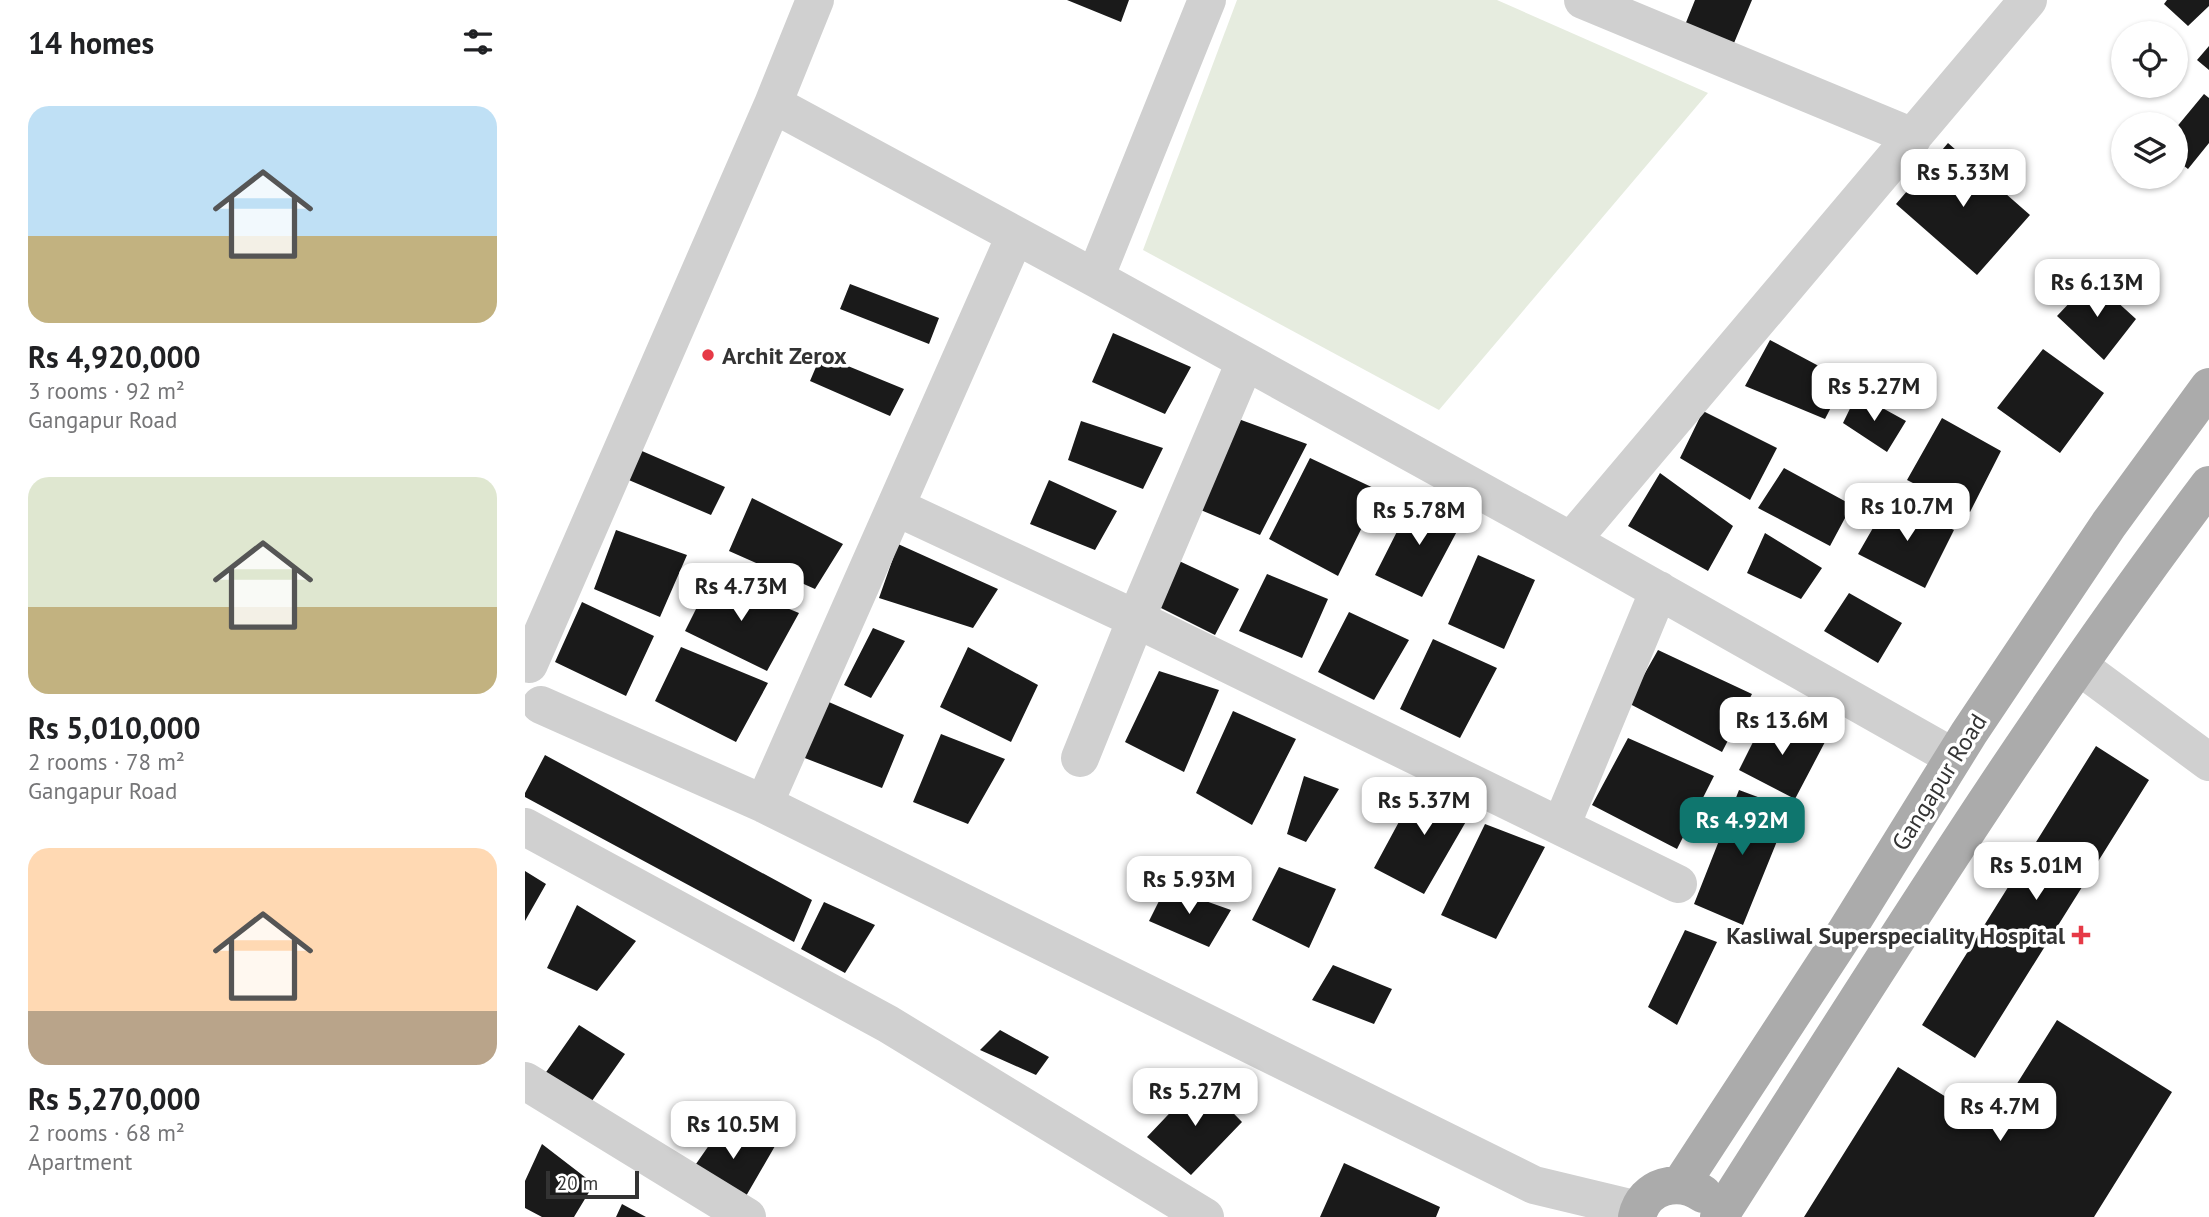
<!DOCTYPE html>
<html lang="en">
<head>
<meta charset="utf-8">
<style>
  body { margin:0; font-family:"PT Sans",sans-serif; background:#f6f6f6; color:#202124; height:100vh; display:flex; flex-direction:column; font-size:26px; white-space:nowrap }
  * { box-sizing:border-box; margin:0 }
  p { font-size:23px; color:#757577 }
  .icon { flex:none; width:38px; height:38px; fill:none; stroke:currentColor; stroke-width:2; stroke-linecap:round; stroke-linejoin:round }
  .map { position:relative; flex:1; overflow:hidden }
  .side { display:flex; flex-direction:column; background:#fff; width:525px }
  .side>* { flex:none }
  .fabs { position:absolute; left:1586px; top:21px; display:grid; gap:14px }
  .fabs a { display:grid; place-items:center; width:77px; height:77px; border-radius:50%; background:#fff; box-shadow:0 2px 5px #0004; font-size:35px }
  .scale { position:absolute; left:21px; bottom:18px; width:93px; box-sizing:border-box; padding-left:7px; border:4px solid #333; border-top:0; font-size:19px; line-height:24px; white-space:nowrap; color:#333; -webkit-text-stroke:5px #fff; paint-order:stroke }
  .price { position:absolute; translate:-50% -60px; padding:0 16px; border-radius:14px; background:#fff; color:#222; font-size:23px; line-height:46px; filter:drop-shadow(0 2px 4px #0008) }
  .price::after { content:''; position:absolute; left:50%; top:42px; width:21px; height:16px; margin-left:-10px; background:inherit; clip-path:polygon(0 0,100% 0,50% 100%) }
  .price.current { background:#0f766e; color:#fff }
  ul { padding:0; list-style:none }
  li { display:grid; align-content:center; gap:14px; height:371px; padding:0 28px }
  li span { display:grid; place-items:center; height:217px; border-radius:21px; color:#555 }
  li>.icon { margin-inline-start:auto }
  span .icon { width:126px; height:126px; fill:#fffc; stroke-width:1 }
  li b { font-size:30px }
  h2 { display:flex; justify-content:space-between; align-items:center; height:84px; padding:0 28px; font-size:30px }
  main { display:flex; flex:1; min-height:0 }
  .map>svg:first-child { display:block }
  .green { fill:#e6ecdf }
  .building { fill:#1a1a1a }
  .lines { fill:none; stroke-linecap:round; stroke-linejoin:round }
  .minor { stroke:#d0d0d0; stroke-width:38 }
  .major { stroke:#ababab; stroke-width:38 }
  .poi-dot { fill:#e63946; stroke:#fff; stroke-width:2.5 }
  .labels { text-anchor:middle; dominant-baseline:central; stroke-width:7; stroke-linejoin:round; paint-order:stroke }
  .poi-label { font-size:24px; font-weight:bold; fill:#333; stroke:#fff; text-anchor:start }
  .street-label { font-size:24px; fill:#333; stroke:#fff }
</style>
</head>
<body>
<main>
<section class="side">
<h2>14 homes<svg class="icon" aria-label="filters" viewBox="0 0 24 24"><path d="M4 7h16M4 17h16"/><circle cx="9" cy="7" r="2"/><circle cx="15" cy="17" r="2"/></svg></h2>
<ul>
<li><span style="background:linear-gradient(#bfe0f5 60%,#c2b280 0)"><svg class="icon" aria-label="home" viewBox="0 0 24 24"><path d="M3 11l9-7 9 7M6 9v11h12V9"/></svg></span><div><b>Rs 4,920,000</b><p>3 rooms · 92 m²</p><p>Gangapur Road</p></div></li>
<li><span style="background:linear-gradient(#dfe7d0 60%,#c2b280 0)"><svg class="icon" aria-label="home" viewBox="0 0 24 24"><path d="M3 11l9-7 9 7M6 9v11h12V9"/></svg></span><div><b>Rs 5,010,000</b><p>2 rooms · 78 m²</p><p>Gangapur Road</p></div></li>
<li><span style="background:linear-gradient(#ffd9b3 75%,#b9a48a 0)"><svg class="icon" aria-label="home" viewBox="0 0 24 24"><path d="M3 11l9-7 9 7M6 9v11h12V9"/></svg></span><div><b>Rs 5,270,000</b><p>2 rooms · 68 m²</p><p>Apartment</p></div></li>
</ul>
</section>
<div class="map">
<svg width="1684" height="1217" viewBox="0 0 1684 1217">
  <rect width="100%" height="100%" fill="#fff"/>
  <!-- green -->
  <path class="green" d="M712,0H972L1183,93L914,410L618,250Z"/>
  <!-- building -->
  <path class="building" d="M542,0H604L596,22Z
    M1170,0H1227L1204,55L1156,35Z
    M1642,0H1684V6L1663,26L1639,4Z
    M1684,46V70L1672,60Z
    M1679,94L1684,98V143L1663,169L1650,159V129Z
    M1423,143L1505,215L1452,275L1371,204Z
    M1567,279L1611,319L1579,360L1532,316Z
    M325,284L414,318L404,344L315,309Z
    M588,333L666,367L640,414L567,382Z
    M1245,340L1320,380L1300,419L1220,386Z
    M1518,349L1579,393L1535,453L1472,408Z
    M296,355L379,389L365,416L285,381Z
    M1332,394L1381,421L1362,452L1318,423Z
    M1178,411L1252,448L1225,500L1155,458Z
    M708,417L782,444L735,535L671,508Z
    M1417,418L1476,451L1445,512L1382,480Z
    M556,421L638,448L618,489L543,460Z
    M110,448L200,487L186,515L99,478Z
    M785,458L855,491L813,576L744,539Z
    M1259,468L1327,505L1305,546L1233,508Z
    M1135,473L1208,526L1183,571L1103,526Z
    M524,480L592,511L570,550L505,524Z
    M890,496L938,520L897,597L850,575Z
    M227,498L318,544L290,589L204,551Z
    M1364,500L1429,530L1400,588L1333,554Z
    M91,530L162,555L135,617L69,589Z
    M1240,533L1297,568L1276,599L1222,573Z
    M373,544L473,589L448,628L354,598Z
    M953,555L1010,580L979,649L923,624Z
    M652,560L714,589L690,635L628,604Z
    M742,574L803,599L777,658L714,631Z
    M187,577L274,613L242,671L160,631Z
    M1324,593L1377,623L1353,663L1299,631Z
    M57,602L129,636L101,696L30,662Z
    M824,612L884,640L849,700L793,672Z
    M348,628L380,641L346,698L319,685Z
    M908,639L972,668L935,738L875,709Z
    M156,647L243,683L211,742L130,701Z
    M443,647L513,685L486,742L415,707Z
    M1133,650L1227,694L1197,752L1103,703Z
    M634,671L694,690L659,772L600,742Z
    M297,699L379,735L357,788L272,755Z
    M708,711L771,739L727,825L671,793Z
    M1241,716L1300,742L1270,799L1214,770Z
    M416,734L480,759L443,824L388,802Z
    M1103,738L1189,776L1152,849L1067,805Z
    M1571,746L1624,780L1450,1058L1397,1025Z
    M20,755L287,900L269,942L0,797V793Z
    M779,776L814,789L781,842L762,834Z
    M896,781L950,806L899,894L849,868Z
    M1214,790L1265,809L1218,925L1169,904Z
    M960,824L1020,847L971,939L916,915Z
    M754,867L811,889L784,948L727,920Z
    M0,871L21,884L0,921Z
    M641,887L706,910L684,947L624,921Z
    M299,902L350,925L320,973L276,949Z
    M52,905L111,941L72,991L22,968Z
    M1160,930L1192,942L1152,1025L1123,1007Z
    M808,965L867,989L849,1024L787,1000Z
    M1532,1020L1647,1092L1569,1217H1279L1373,1067L1466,1125Z
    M54,1025L100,1054L62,1108L19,1075Z
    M475,1030L524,1057L511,1075L455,1050Z
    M676,1080L717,1122L666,1175L622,1137Z
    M203,1118L250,1146L217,1203L164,1174Z
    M17,1144L69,1184L49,1217H17L0,1208V1181Z
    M819,1163L915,1207L911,1217H795Z
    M97,1204L121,1217H91Z"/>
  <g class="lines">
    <!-- minor -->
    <path class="minor" d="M1058,0L1388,137
      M248,104L570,278L1046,541L1428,757
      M570,278L682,0
      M371,507L611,619L1153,884
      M1046,541L1503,0
      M4,664L248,104L290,0
      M1554,666L1684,762
      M16,705L239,804L1009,1185L1113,1210
      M555,758L611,619L720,362
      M239,804L490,236
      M1036,826L1134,590
      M0,827L363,1024L680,1217
      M0,1081L222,1217"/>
    <!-- major -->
    <path class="major" d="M1156,1184L1320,933L1444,733L1584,524L1684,387
      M1112,1217C1119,1185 1154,1177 1178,1194
      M1194,1217C1352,970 1507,719 1684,485"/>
  </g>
  <!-- markers -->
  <g class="poi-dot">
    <circle cx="183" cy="355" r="7"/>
    <path d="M1552.5 924.5h7v7h7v7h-7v7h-7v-7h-7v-7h7z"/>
  </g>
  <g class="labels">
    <!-- poi labels -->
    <g class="poi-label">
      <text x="197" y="355">Archit Zerox</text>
      <text x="1540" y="935" text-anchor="end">Kasliwal Superspeciality Hospital</text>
    </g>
    <!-- street labels -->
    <g class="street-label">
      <text transform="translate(1414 782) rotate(-58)">Gangapur Road</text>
    </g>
  </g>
</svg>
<div class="fabs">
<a><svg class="icon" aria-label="locate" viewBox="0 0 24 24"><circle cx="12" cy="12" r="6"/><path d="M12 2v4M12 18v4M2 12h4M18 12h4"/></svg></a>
<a><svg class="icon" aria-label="layers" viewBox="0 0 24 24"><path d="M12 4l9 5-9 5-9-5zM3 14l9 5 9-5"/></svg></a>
</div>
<div class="scale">20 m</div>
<b class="price" style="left:1438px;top:209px">Rs 5.33M</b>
<b class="price" style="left:1572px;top:319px">Rs 6.13M</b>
<b class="price" style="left:1349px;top:423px">Rs 5.27M</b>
<b class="price" style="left:1382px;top:543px">Rs 10.7M</b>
<b class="price" style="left:894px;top:547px">Rs 5.78M</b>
<b class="price" style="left:216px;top:623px">Rs 4.73M</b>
<b class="price" style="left:1257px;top:757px">Rs 13.6M</b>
<b class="price" style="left:899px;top:837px">Rs 5.37M</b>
<b class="price current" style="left:1217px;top:857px">Rs 4.92M</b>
<b class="price" style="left:1511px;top:902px">Rs 5.01M</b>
<b class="price" style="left:664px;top:916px">Rs 5.93M</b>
<b class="price" style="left:670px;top:1128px">Rs 5.27M</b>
<b class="price" style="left:1475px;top:1143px">Rs 4.7M</b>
<b class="price" style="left:208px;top:1161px">Rs 10.5M</b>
</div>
</main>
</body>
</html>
